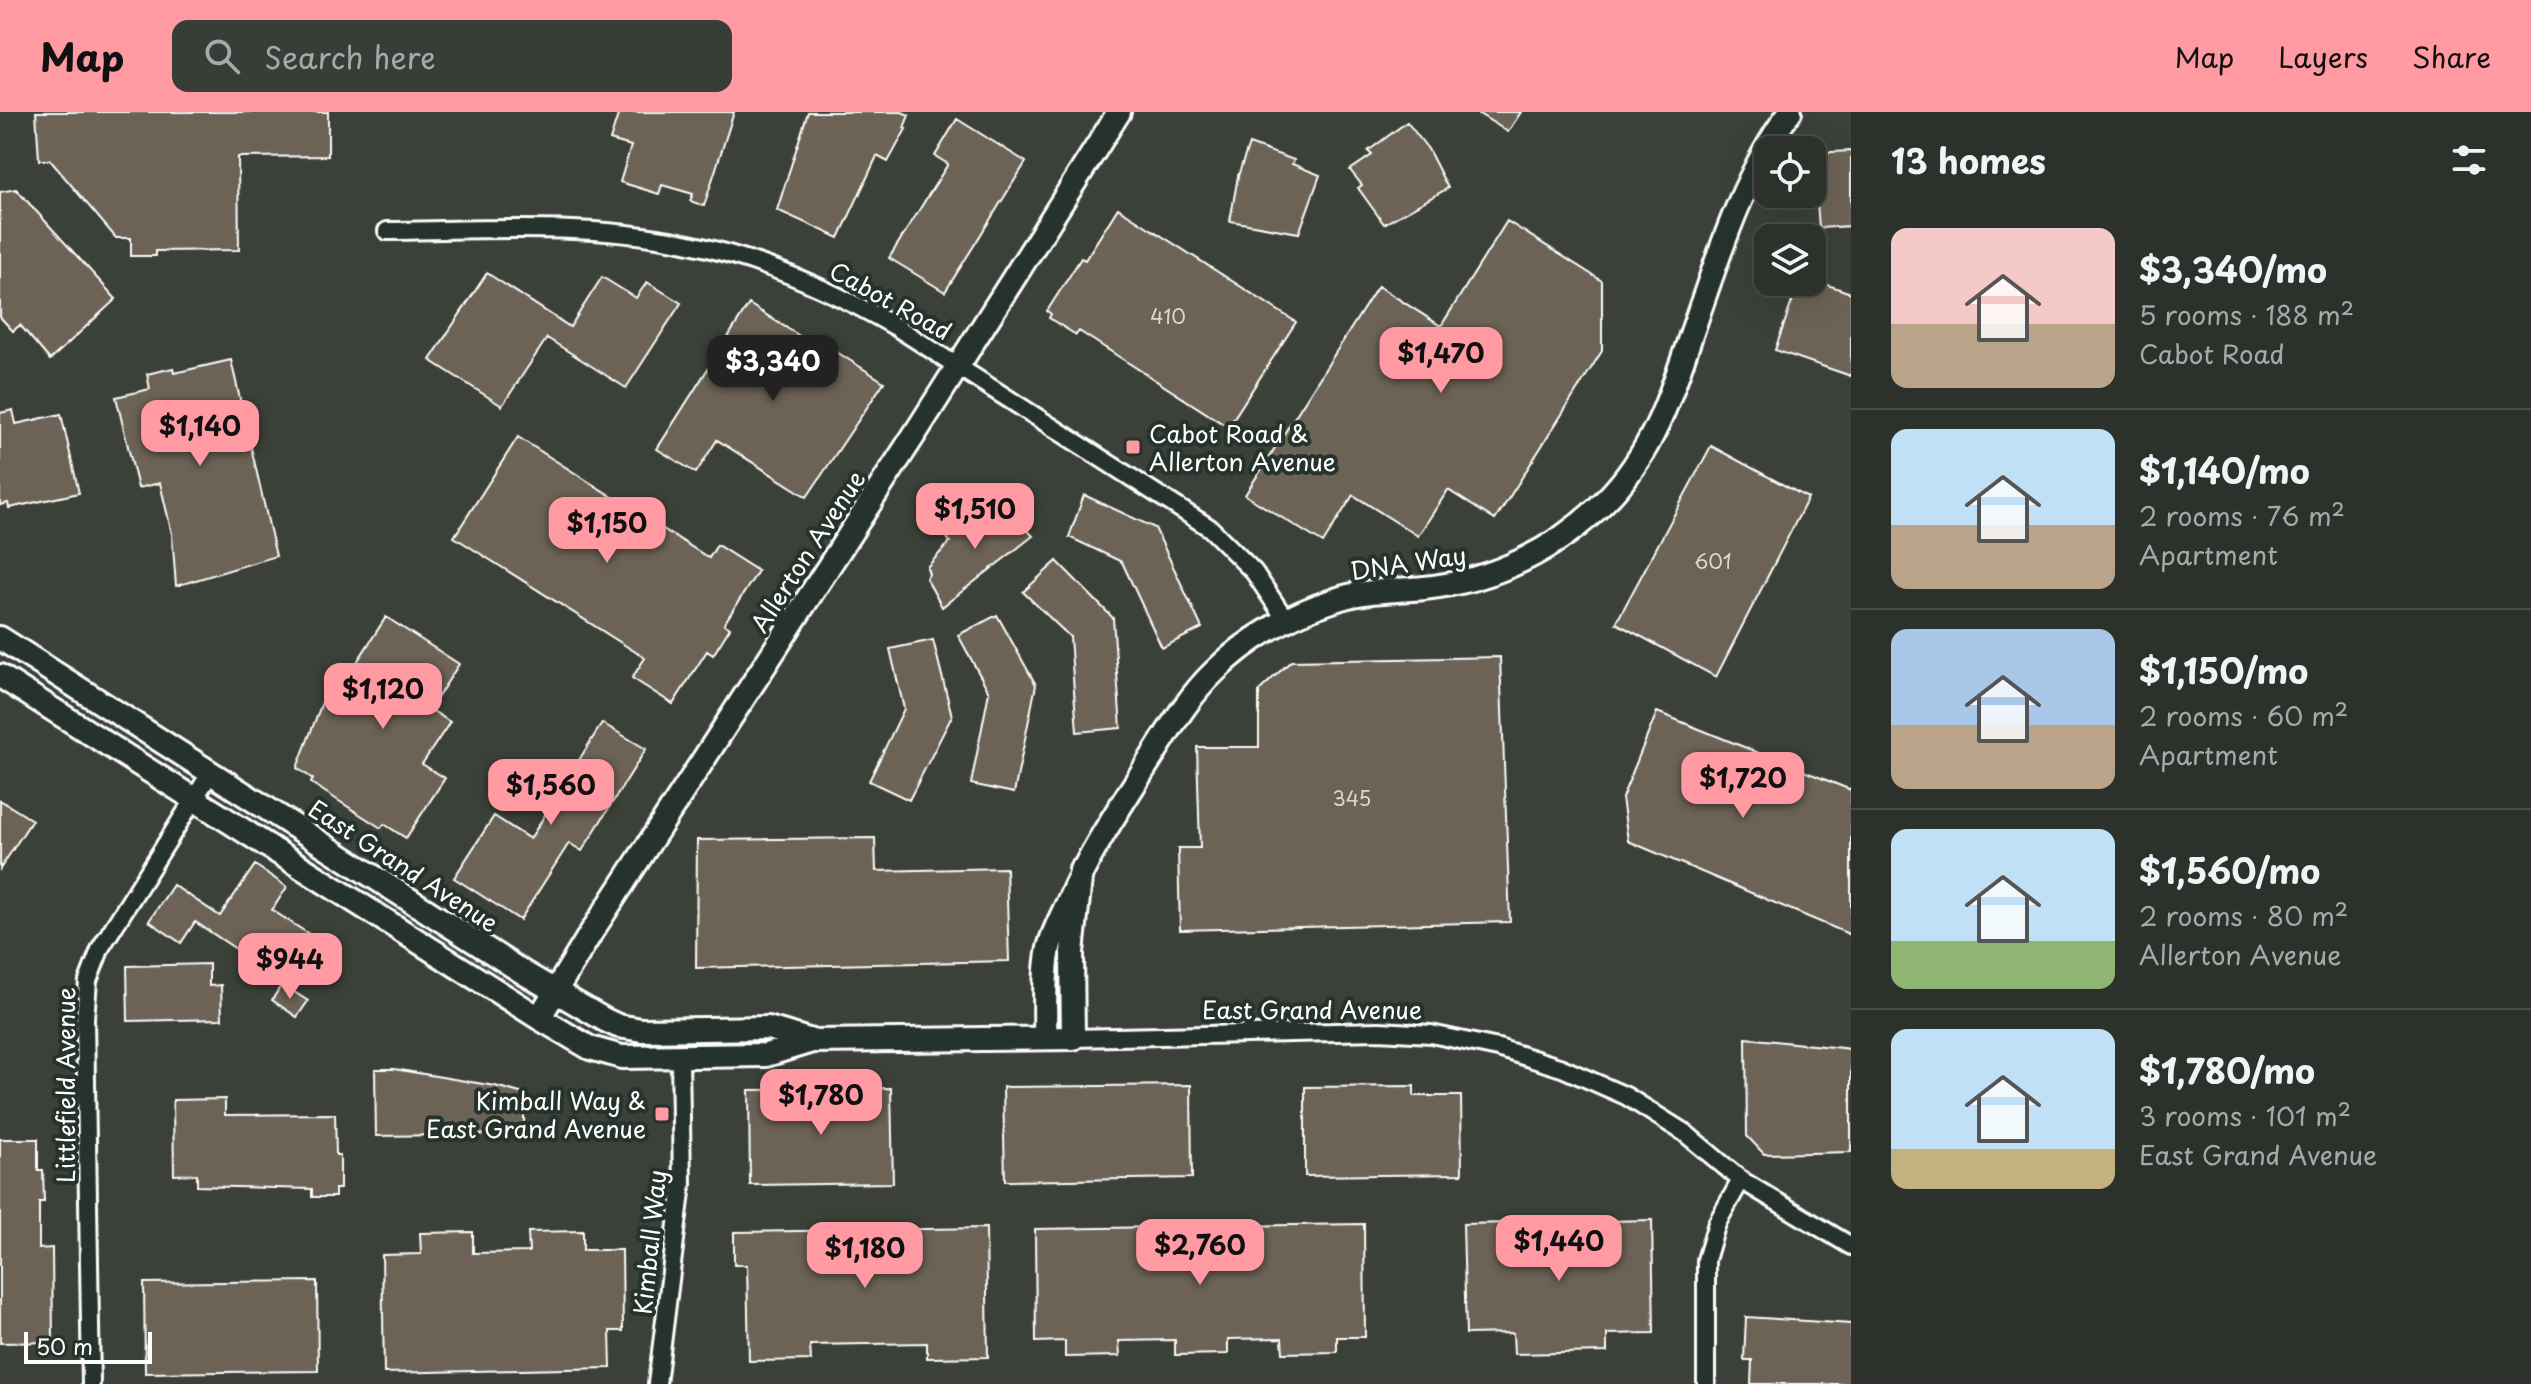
<!DOCTYPE html>
<html lang="en">
<head>
<meta charset="utf-8">
<style>
  body { margin:0; font-family:"Playpen Sans",sans-serif; background:#383d37; color:#f1f3f6; height:100vh; display:flex; flex-direction:column; font-size:30px; white-space:nowrap }
  * { box-sizing:border-box; margin:0 }
  p { font-size:26px; color:#a6a9a9 }
  .icon { flex:none; width:44px; height:44px; fill:none; stroke:currentColor; stroke-width:2; stroke-linecap:round; stroke-linejoin:round }
  .map { position:relative; flex:1; overflow:hidden }
  .panel { display:flex; flex-direction:column; background:#2c312b; width:680px }
  .panel>* { flex:none }
  .buttons { position:absolute; left:1754px; top:24px; display:grid; gap:16px }
  .buttons a { display:grid; place-items:center; width:72px; height:72px; border-radius:16px; background:#2c312b; box-shadow:0 8px 32px #0002,0 0 0 2px #484c47; font-size:40px }
  .scale { position:absolute; left:24px; bottom:20px; width:128px; box-sizing:border-box; padding-left:8px; border:4px solid #fff; border-top:0; font-size:22px; line-height:28px; white-space:nowrap; color:#fff; -webkit-text-stroke:6px #26332d; paint-order:stroke }
  .price { position:absolute; translate:-50% -68px; padding:0 18px; border-radius:16px; background:#ff9aa2; color:#111; font-size:26px; line-height:52px; filter:drop-shadow(0 2px 4px #0008) }
  .price::after { content:''; position:absolute; left:50%; top:48px; width:24px; height:18px; margin-left:-12px; background:inherit; clip-path:polygon(0 0,100% 0,50% 100%) }
  .price.current { background:#222; color:#fff }
  ul { padding:0; list-style:none }
  li { display:flex; align-items:center; gap:24px; height:200px; padding:0 40px }
  li+li { border-top:2px solid #484c47 }
  li span { display:grid; place-items:center; flex:none; width:224px; height:160px; border-radius:16px; color:#555 }
  li>.icon { margin-inline-start:auto }
  span .icon { width:96px; height:96px; fill:#fffc; stroke-width:1 }
  li b { font-size:34px }
  h2 { display:flex; justify-content:space-between; align-items:center; height:96px; padding:0 40px; font-size:34px }
  header { display:flex; align-items:center; gap:48px; box-sizing:border-box; height:112px; padding:0 40px; background:#ff9aa2; color:#111 }
  header strong { font-size:38px }
  nav { display:flex; gap:44px; margin-inline-start:auto; font-size:28px }
  .search { width:560px; height:72px; background:#383d37; display:flex; align-items:center; gap:20px; box-sizing:border-box; padding:0 28px; border-radius:16px; color:#a6a9a9; font-size:30px }
  main { display:flex; flex:1; min-height:0 }
  .map>svg:first-child { display:block }
  .building { fill:#6c6255; stroke:#fff; stroke-width:2 }
  .lines { fill:none; stroke-linecap:round; stroke-linejoin:round }
  .street-casing { stroke:#fff; stroke-width:22 }
  .secondary-casing { stroke:#fff; stroke-width:28 }
  .street { stroke:#26332d; stroke-width:16 }
  .secondary { stroke:#26332d; stroke-width:22 }
  .poi-dot { fill:#ff9aa2; stroke:#26332d; stroke-width:3 }
  .labels { text-anchor:middle; dominant-baseline:central; stroke-width:8; stroke-linejoin:round; paint-order:stroke }
  .number-label { font-size:20px; fill:#dad8d4 }
  .street-label { font-size:24px; fill:#fff; stroke:#26332d }
  .poi-label { font-size:24px; fill:#fff; stroke:#26332d; text-anchor:start }
</style>
</head>
<body>
<header>
<strong>Map</strong>
<div class="search"><svg class="icon" aria-label="search" viewBox="0 0 24 24"><circle cx="10" cy="10" r="6"/><path d="M15 15l6 6"/></svg>Search here</div>
<nav><a>Map</a><a>Layers</a><a>Share</a></nav>
</header>
<main>
<div class="map">
<svg width="1851" height="1272" viewBox="0 0 1851 1272">
  <rect width="100%" height="100%" fill="#3b4139"/>
  <filter id="ink" filterUnits="userSpaceOnUse"><feTurbulence type="fractalNoise" baseFrequency=".0125" numOctaves="2"/><feDisplacementMap in="SourceGraphic" scale="16" xChannelSelector="R" yChannelSelector="G"/><feConvolveMatrix kernelMatrix="1 2 1 2 8 2 1 2 1" color-interpolation-filters="sRGB"/></filter>
  <g filter="url(#ink)">
    <!-- building -->
    <path class="building" d="M36,0H328V44L238,45L239,138L156,139V144H131V126H116L50,48H39Z
      M619,0H734L704,94L690,89L693,82L662,73L659,82L620,70L631,34L610,28Z
      M808,0H902L909,3L904,16L906,17L888,50L877,44L839,126L777,98Z
      M1476,0H1521L1508,20Z
      M957,7L1026,50L945,180L889,146L948,52L935,44Z
      M1407,10L1428,37L1448,76L1384,112L1358,76L1362,73L1350,58L1372,43L1368,39Z
      M1249,32L1294,48L1292,52L1320,63L1299,121L1230,109L1238,64Z
      M1851,39V114L1819,116L1813,41Z
      M16,77L116,187L50,248L20,213L13,219L0,205V80Z
      M1118,96L1296,210L1228,315L1079,219L1076,223L1049,206L1051,202L1047,199L1081,146L1085,148Z
      M1507,109L1602,169V239L1495,408L1448,378L1418,424L1353,383L1323,431L1245,383L1378,174L1441,214Z
      M487,161L570,215L602,165L636,186L647,170L681,191L626,276L547,226L502,294L430,248Z
      M1799,170H1819L1851,181V264L1775,238Z
      M749,192L809,230L813,225L884,270L807,385L717,328L696,361L657,337Z
      M231,248L276,444L176,474L172,422L160,371L138,376L116,285L150,277L147,262L173,256L174,261Z
      M13,298L16,312L61,302L79,381L9,396L8,391L0,393V301Z
      M518,325L709,446L717,433L758,459L724,512L730,516L713,543L707,539L673,592L632,566L645,546L454,425Z
      M1711,334L1808,386L1716,565L1616,511Z
      M1084,383L1155,416L1202,516L1162,536L1122,450L1069,425Z
      M997,386L1033,424L942,495L926,466L929,462L927,455L950,430L946,424L982,402L978,399Z
      M1057,449L1113,506L1121,616L1077,620L1070,525L1023,480Z
      M997,503L1036,573L1014,681L971,672L989,580L958,523Z
      M386,505L459,552L430,597L450,610L422,652L445,666L406,726L384,712L381,716L311,671L313,667L297,656L323,588L330,592Z
      M933,528L952,604L909,688L869,669L904,597L890,537Z
      M1500,545L1510,810L1180,818L1178,736H1200L1197,635H1259V579L1291,549Z
      M1657,600L1851,678V823L1628,729L1622,686Z
      M602,611L646,637L582,739L569,731L520,808L454,766L494,704L530,727Z
      M0,688L32,708L0,757Z
      M875,726L876,759L1006,756L1009,849L696,856L697,728Z
      M255,753L287,775L272,798L315,826L286,870L195,810L181,831L149,809L173,773L220,804Z
      M209,852V874L221,873L222,907L128,909L127,854Z
      M282,872L308,889L297,905L272,888Z
      M1746,926L1851,937V1040L1764,1042L1747,1024Z
      M375,957H394L495,974L524,982V1022L376,1024Z
      M1191,973L1192,1066L1005,1069L1003,975Z
      M1414,974V984H1461L1462,1062L1305,1064V975Z
      M891,976L893,1071L750,1073L749,978Z
      M225,987V1003L335,1002L336,1043H340V1077H335V1085H312V1077L197,1074V1062L174,1063L173,988Z
      M0,1027H38V1058H43L44,1090H39V1137L52,1136L53,1230L0,1231Z
      M1652,1108L1654,1221L1607,1222V1240L1514,1242L1513,1221L1466,1222L1463,1112Z
      M1364,1112L1365,1225H1337V1240L1283,1241L1282,1226L1228,1227V1242L1175,1243V1228L1119,1229L1120,1244L1065,1245V1229L1036,1230L1035,1117Z
      M986,1116L988,1245L927,1246V1231L810,1233L811,1248L749,1249L747,1153H734V1120Z
      M583,1119V1138H622L623,1219H610L611,1256L384,1261L382,1143L421,1142L420,1121L473,1120V1141L529,1140L528,1120Z
      M317,1169L318,1259L145,1261L144,1171Z
      M1746,1205L1851,1212V1272H1751L1752,1248H1744Z"/>
    <g class="lines">
      <!-- street casing -->
      <g class="street-casing">
        <path id="street" d="M387,119C484,118 585,111 680,130C757,145 828,176 896,215L1210,416L1254,460L1286,508
          M1073,926L1379,919L1431,922L1498,936L1562,956L1626,984L1685,1021L1741,1068L1851,1134
          M91,1272L85,907L88,869L101,835L211,660
          M657,1272L682,1072L680,944
          M1706,1272V1148L1717,1111L1741,1068"/>
      </g>
      <!-- secondary casing -->
      <g class="secondary-casing">
        <path id="secondary" d="M0,526L524,861L605,908L618,914L642,918L768,916L812,929
          M0,564L539,906L590,936L622,945L766,943L812,929L1073,926L1072,840L1081,758
          M539,906L589,824L916,320L1119,0
          M1045,926C1046,897 1043,865 1049,836C1053,819 1062,804 1069,788C1089,741 1118,698 1146,654C1167,622 1186,587 1214,560C1247,527 1290,502 1335,488C1363,478 1394,479 1424,476C1493,469 1557,438 1606,388C1652,342 1671,283 1691,223C1718,146 1741,67 1790,0"/>
      </g>
      <!-- street -->
      <use href="#street" class="street"/>
      <!-- secondary -->
      <use href="#secondary" class="secondary"/>
    </g>
  </g>
  <!-- markers -->
  <g class="poi-dot">
    <rect x="1125" y="327" width="16" height="16" rx="4"/>
    <rect x="654" y="994" width="16" height="16" rx="4"/>
  </g>
  <g class="labels">
    <!-- number labels -->
    <g class="number-label">
      <text x="1168" y="204">410</text>
      <text x="1713" y="449">601</text>
      <text x="1352" y="686">345</text>
    </g>
    <!-- street labels -->
    <g class="street-label">
      <text transform="translate(891 188) rotate(29)">Cabot Road</text>
      <text transform="translate(807 439) rotate(-57)">Allerton Avenue</text>
      <text transform="translate(1408 450) rotate(-8)">DNA Way</text>
      <text transform="translate(404 753) rotate(33)">East Grand Avenue</text>
      <text x="1312" y="897">East Grand Avenue</text>
      <text transform="translate(65 973) rotate(-90)">Littlefield Avenue</text>
      <text transform="translate(649 1130) rotate(-84)">Kimball Way</text>
    </g>
    <!-- poi labels -->
    <g class="poi-label">
      <text x="1149" y="321">Cabot Road &amp;<tspan x="1149" dy="28">Allerton Avenue</tspan></text>
      <text x="646" y="988" text-anchor="end">Kimball Way &amp;<tspan x="646" dy="28">East Grand Avenue</tspan></text>
    </g>
  </g>
</svg>
<div class="buttons">
<a><svg class="icon" aria-label="locate" viewBox="0 0 24 24"><circle cx="12" cy="12" r="6"/><path d="M12 2v4M12 18v4M2 12h4M18 12h4"/></svg></a>
<a><svg class="icon" aria-label="layers" viewBox="0 0 24 24"><path d="M12 4l9 5-9 5-9-5zM3 14l9 5 9-5"/></svg></a>
</div>
<div class="scale">50 m</div>
<b class="price" style="left:1441px;top:283px">$1,470</b>
<b class="price current" style="left:773px;top:291px">$3,340</b>
<b class="price" style="left:200px;top:356px">$1,140</b>
<b class="price" style="left:975px;top:439px">$1,510</b>
<b class="price" style="left:607px;top:453px">$1,150</b>
<b class="price" style="left:383px;top:619px">$1,120</b>
<b class="price" style="left:1743px;top:708px">$1,720</b>
<b class="price" style="left:551px;top:715px">$1,560</b>
<b class="price" style="left:290px;top:889px">$944</b>
<b class="price" style="left:821px;top:1025px">$1,780</b>
<b class="price" style="left:1559px;top:1171px">$1,440</b>
<b class="price" style="left:1200px;top:1175px">$2,760</b>
<b class="price" style="left:865px;top:1178px">$1,180</b>
</div>
<section class="panel">
<h2>13 homes<svg class="icon" aria-label="filters" viewBox="0 0 24 24"><path d="M4 7h16M4 17h16"/><circle cx="9" cy="7" r="2"/><circle cx="15" cy="17" r="2"/></svg></h2>
<ul>
<li><span style="background:linear-gradient(#f6c9c9 60%,#b9a48a 0)"><svg class="icon" aria-label="home" viewBox="0 0 24 24"><path d="M3 11l9-7 9 7M6 9v11h12V9"/></svg></span><div><b>$3,340/mo</b><p>5 rooms · 188 m²</p><p>Cabot Road</p></div></li>
<li><span style="background:linear-gradient(#bfe0f5 60%,#b9a48a 0)"><svg class="icon" aria-label="home" viewBox="0 0 24 24"><path d="M3 11l9-7 9 7M6 9v11h12V9"/></svg></span><div><b>$1,140/mo</b><p>2 rooms · 76 m²</p><p>Apartment</p></div></li>
<li><span style="background:linear-gradient(#a9c7e8 60%,#b9a48a 0)"><svg class="icon" aria-label="home" viewBox="0 0 24 24"><path d="M3 11l9-7 9 7M6 9v11h12V9"/></svg></span><div><b>$1,150/mo</b><p>2 rooms · 60 m²</p><p>Apartment</p></div></li>
<li><span style="background:linear-gradient(#bfe0f5 70%,#8fb573 0)"><svg class="icon" aria-label="home" viewBox="0 0 24 24"><path d="M3 11l9-7 9 7M6 9v11h12V9"/></svg></span><div><b>$1,560/mo</b><p>2 rooms · 80 m²</p><p>Allerton Avenue</p></div></li>
<li><span style="background:linear-gradient(#bfe0f5 75%,#c2b280 0)"><svg class="icon" aria-label="home" viewBox="0 0 24 24"><path d="M3 11l9-7 9 7M6 9v11h12V9"/></svg></span><div><b>$1,780/mo</b><p>3 rooms · 101 m²</p><p>East Grand Avenue</p></div></li>
</ul>
</section>
</main>
</body>
</html>
